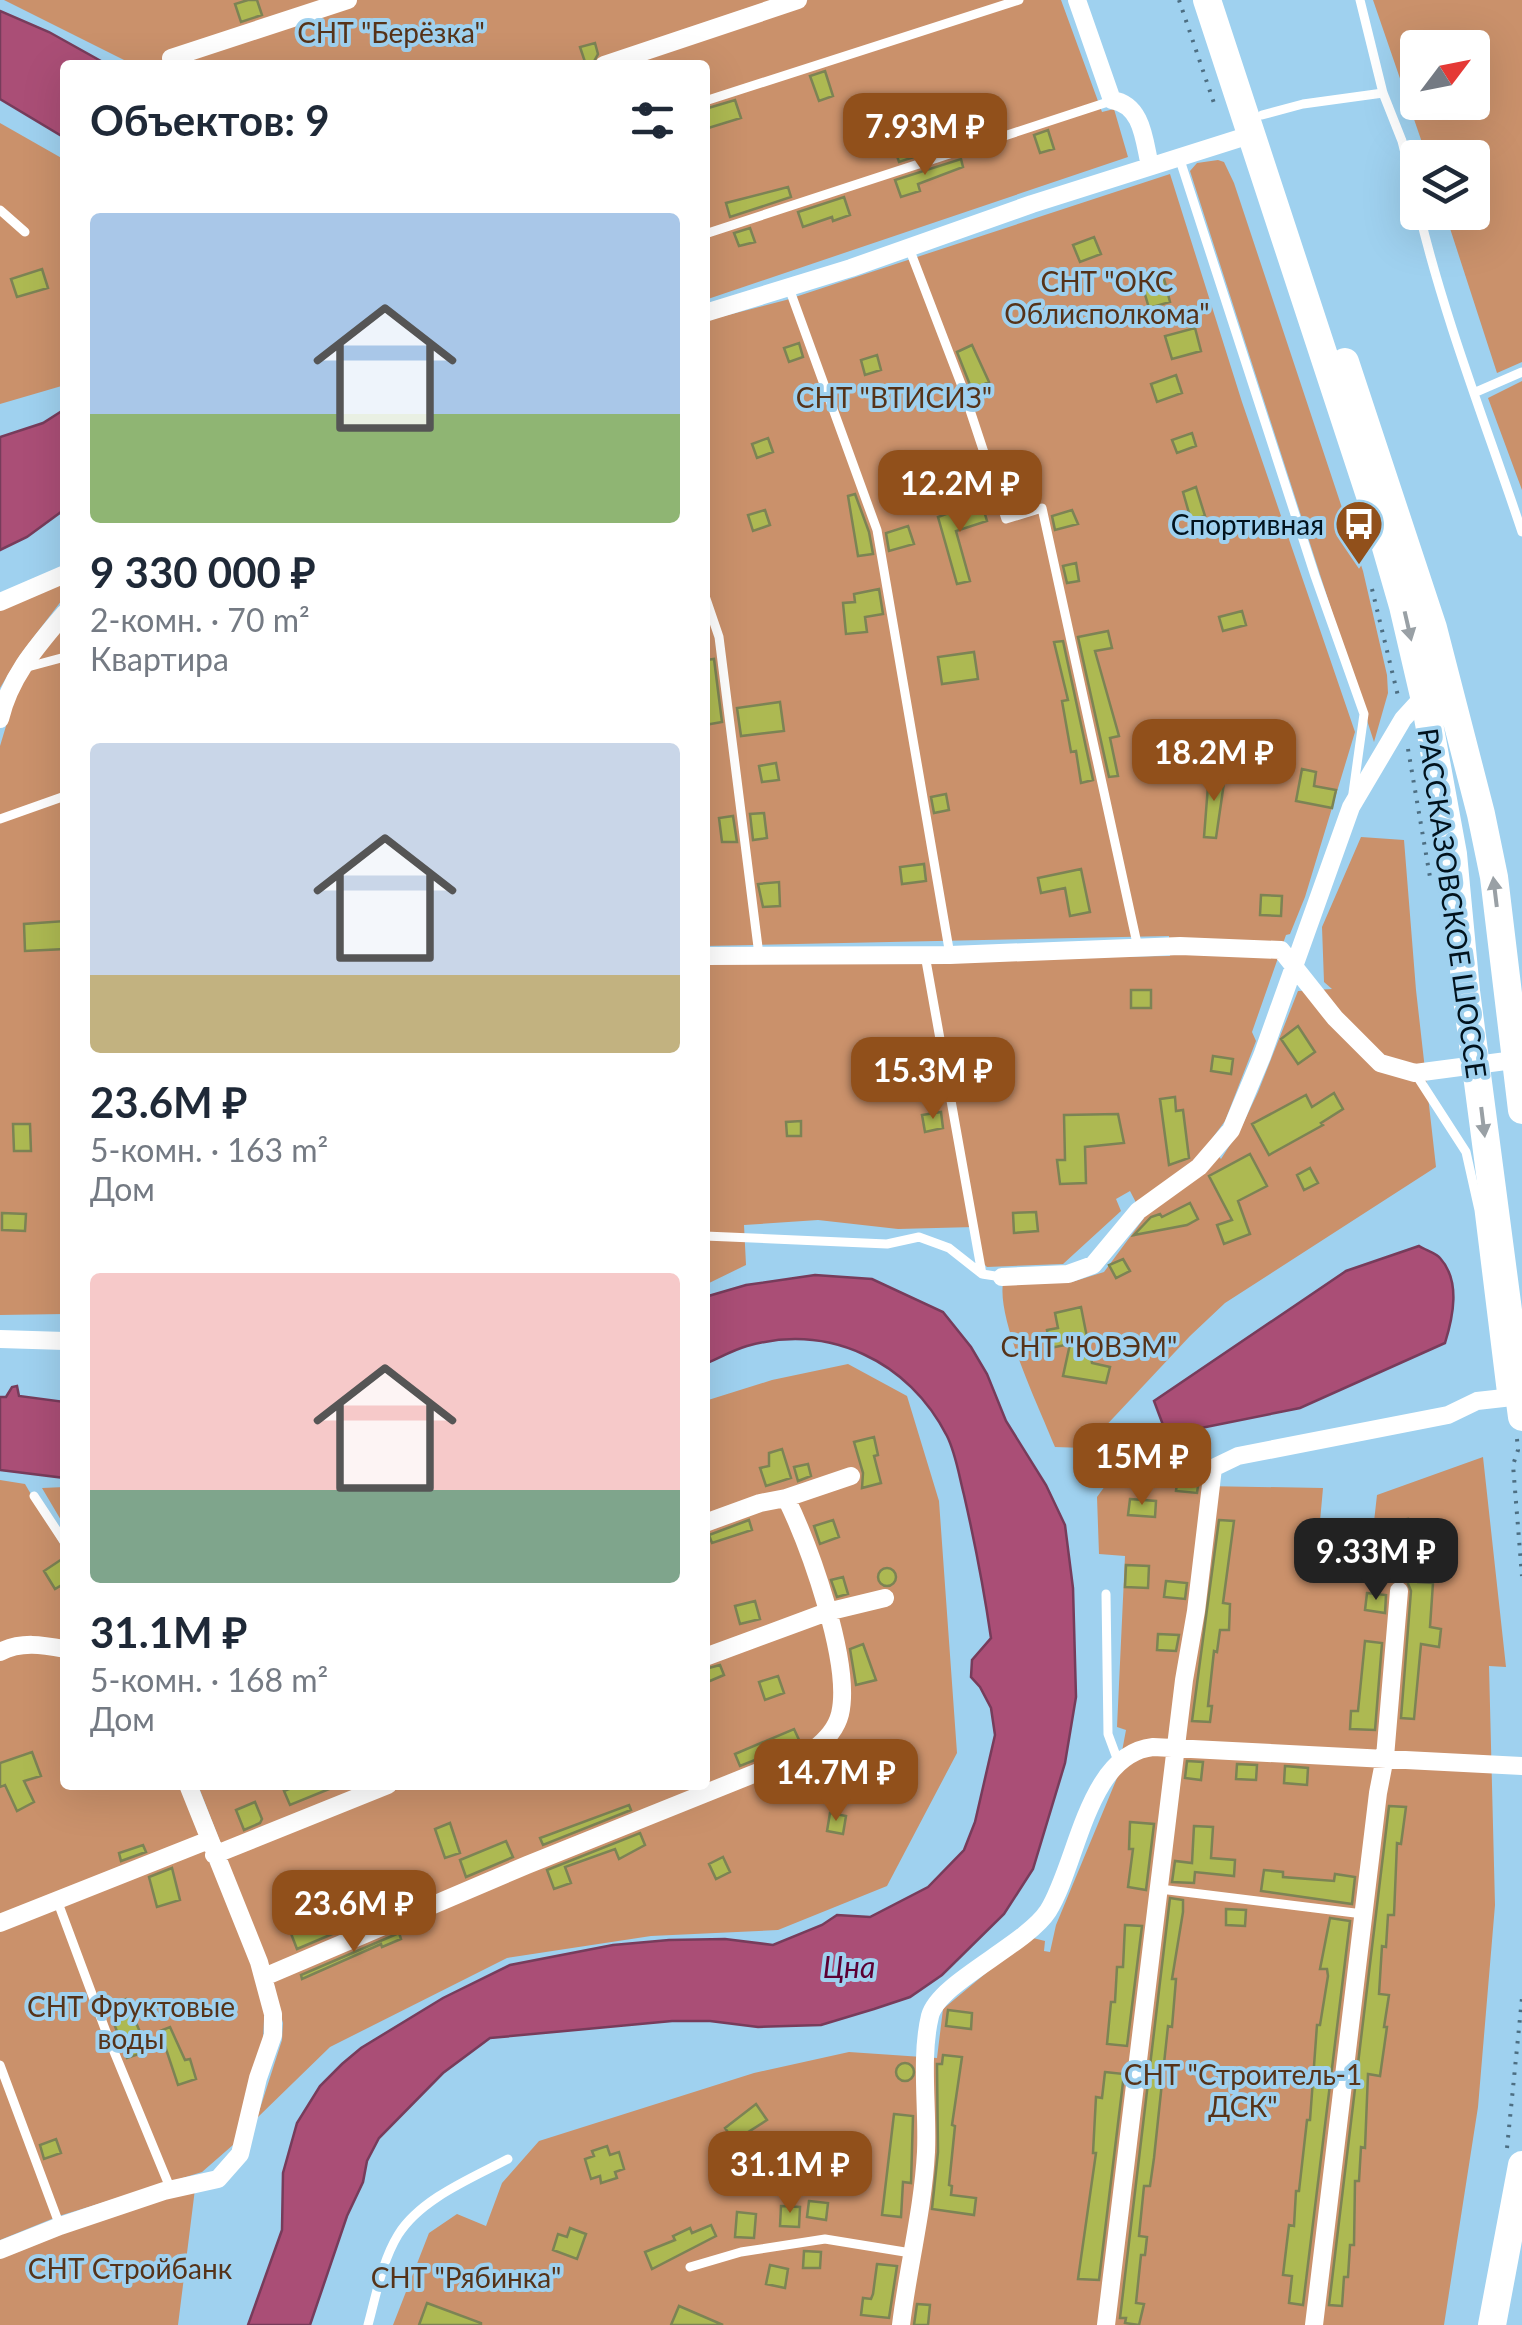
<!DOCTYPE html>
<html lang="ru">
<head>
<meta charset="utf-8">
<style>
  body { margin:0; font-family:Lato,sans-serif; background:#f6f6f7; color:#1f2937; height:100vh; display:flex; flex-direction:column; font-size:38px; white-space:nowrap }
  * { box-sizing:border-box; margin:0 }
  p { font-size:32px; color:#747a83 }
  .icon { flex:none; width:55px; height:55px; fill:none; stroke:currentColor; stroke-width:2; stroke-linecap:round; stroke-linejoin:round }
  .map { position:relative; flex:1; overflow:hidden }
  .sheet { position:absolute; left:60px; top:60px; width:650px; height:1730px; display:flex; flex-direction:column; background:#fff; border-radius:10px; box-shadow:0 10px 40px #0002 }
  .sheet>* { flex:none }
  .needle { width:65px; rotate:58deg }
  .buttons { position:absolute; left:1400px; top:30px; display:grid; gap:20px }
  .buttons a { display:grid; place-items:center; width:90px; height:90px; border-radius:10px; background:#fff; box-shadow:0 10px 40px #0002; font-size:50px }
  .price { position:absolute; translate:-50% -85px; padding:0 22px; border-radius:20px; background:#91501b; color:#fff; font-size:32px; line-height:65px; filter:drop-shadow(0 2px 5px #0008) }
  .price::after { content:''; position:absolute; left:50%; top:60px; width:30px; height:22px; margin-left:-15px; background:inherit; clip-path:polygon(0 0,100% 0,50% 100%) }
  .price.selected { background:#222; color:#fff }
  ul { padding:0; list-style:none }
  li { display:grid; align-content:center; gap:20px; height:530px; padding:0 30px }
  li span { display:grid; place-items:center; height:310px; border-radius:10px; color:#555 }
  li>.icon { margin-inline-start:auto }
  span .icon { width:180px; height:180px; fill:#fffc; stroke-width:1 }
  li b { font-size:42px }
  h2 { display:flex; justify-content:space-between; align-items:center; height:120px; padding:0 30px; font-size:42px }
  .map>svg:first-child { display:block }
  .green { fill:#ca916b; fill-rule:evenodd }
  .water { fill:#aa4e76; stroke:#773c5b; stroke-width:2.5 }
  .building { fill:#adb952; stroke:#7c8354; stroke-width:2.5 }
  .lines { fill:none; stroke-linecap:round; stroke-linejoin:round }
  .path { stroke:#4d6e82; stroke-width:4; stroke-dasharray:2.5 8; stroke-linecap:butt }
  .lane { stroke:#fff; stroke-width:9 }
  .street { stroke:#fff; stroke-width:18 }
  .primary { stroke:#fff; stroke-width:28 }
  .oneway { fill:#99a0a5 }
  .labels { text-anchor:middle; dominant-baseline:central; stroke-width:8; stroke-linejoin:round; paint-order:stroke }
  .park-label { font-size:28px; fill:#563319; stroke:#9fd1ef }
  .poi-label { font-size:28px; fill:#01121d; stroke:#9fd1ef; text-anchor:end }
  .street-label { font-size:28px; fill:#01121d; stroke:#9fd1ef }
  .water-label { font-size:30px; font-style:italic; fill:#5b0033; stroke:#9fd1ef }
</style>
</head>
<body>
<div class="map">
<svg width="1522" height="2325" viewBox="0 0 1522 2325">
  <rect width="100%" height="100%" fill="#9fd1ef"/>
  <!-- green -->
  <path class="green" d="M4,0H778L582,65H134Z
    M808,0H1061L1102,112L1114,109L1128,157L705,300V65H616Z
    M1373,0H1522V362L1497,373L1445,213L1472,212V158L1427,157ZM1418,48H1472V102H1418Z
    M0,123L65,160V385L0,404Z
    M1218,160L1224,162L1234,183L1363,571L1387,675L1388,693L1374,742L1190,171L1197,163Z
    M1170,174L1242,402L1355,732L1305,897L1290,934L1286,935L1252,1032L1256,1041L1225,1121L1208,1144L1221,1159L1242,1126L1258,1092L1298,991L1332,989L1324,982L1322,927L1361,837L1404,840L1416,990L1436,1167L1225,1303L1190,1336L1085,1448L1055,1447C1040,1409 997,1321 1003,1283L1072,1282L1104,1272L1144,1218L1130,1191L1116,1199L1121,1211L1063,1264L987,1267L982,1262L974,1227L898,1229L818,1220L744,1225L746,1265L705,1285V964L1170,956L1169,936L705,946V321L786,300Z
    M1522,381V490L1488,398Z
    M65,579V596L20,655L0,688V610Z
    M65,622V1314L0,1315V746L22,673Z
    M848,1364L907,1396L939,1501L957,1753L887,1886L778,1930L651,1936L507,1958L330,2047L257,2118L282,2040L283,2023L266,1960L198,1785H705V1401L772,1380Z
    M1207,1456L1203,1486L1323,1488L1316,1566L1370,1557L1377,1495L1483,1457L1506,1667L1489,1666L1495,1905L1478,2107L1444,2325H393L429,2233L457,2214L486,2226L502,2183L539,2141L754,2073L849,2052L937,2058L943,2009L1029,1937L1045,1941L1044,1951L1050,1952L1056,1925L1117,1778L1126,1730L1117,1727L1125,1556L1099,1554L1097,1497L1116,1471Z
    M0,1480L25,1484L65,1552V1785H186L265,1999L263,2039L241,2138L202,2172L59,2216L0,2240Z
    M65,1487V1527L42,1488Z
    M195,2189L178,2325H0V2256L66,2230Z"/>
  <!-- water -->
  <path class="water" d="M0,11L49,32L108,65H65V138L0,99Z
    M65,409V509L27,537L0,550V437L43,423Z
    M1419,1246C1425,1250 1436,1253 1440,1258C1461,1281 1453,1317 1445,1343L1300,1408L1201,1428L1176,1429L1163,1425L1154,1401L1346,1271Z
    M815,1275L872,1279L943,1312L971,1347L987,1374L1006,1421L1046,1485L1065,1525L1073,1588L1076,1697L1065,1763L1033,1869L1004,1914L942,1975L910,1997L874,2009L821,2025L758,2027L710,2021H672L490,2038L443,2073L379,2138L367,2161L363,2182L347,2216L310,2325H248L282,2230L283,2173L297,2123L320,2086L342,2064L361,2048L443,1998L510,1965L613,1945L669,1940L725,1939L773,1945L822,1925L837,1915L870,1917L928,1887L964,1850L975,1822L995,1735L991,1708L980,1687L971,1677L972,1660L991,1638C984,1590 975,1543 964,1495C959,1476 956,1454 947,1436C909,1361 829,1323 747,1346C733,1350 719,1358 705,1364V1297L746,1285Z
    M17,1386L19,1396L65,1402V1478L0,1470V1397H6L12,1387Z"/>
  <!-- building -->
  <path class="building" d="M248,0H257L262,15L241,22L235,4Z
    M595,43L598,54L592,65H586L580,47Z
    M825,71L833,96L819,101L810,76Z
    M735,100L741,118L705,129V109Z
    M1048,130L1054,149L1040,153L1034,135Z
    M954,137L956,143L899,162L895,150L922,142L923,147Z
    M961,159L963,167L918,184L920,191L901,197L895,180Z
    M788,187L791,197L730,217L726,203Z
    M844,197L850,215L833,221L832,217L803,227L798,212Z
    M750,228L755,242L739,246L734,233Z
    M1094,237L1101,254L1080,262L1073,245Z
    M42,269L48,288L17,297L11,279Z
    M1163,275L1170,302L1149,308L1141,281Z
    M1195,328L1201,351L1172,359L1165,336Z
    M799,343L803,357L789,362L784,348Z
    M972,345L989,382L972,390L957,352Z
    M877,355L881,370L865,375L861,360Z
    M1176,375L1182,393L1157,402L1151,384Z
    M1192,433L1196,446L1177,453L1172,440Z
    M768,438L773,452L757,458L752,444Z
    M1196,487L1205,516L1191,520L1183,492Z
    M855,494L869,532L873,554L858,556L848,496Z
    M981,501L987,521L956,531L970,581L957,584L938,517Z
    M765,510L770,525L753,531L748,515Z
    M1072,510L1078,524L1055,530L1052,516Z
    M908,526L914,544L889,551L886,533Z
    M1076,563L1079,581L1067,583L1063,566Z
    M879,589L883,614L865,617L867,632L846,634L843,603L855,602L854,594Z
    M1242,611L1246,625L1223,631L1219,617Z
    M1108,631L1112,648L1095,651L1119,736L1110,738L1118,776L1109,777L1078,637Z
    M1063,641L1093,780L1081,783L1076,751L1071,752L1062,701L1068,700L1054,642Z
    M974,652L978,679L942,684L938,657Z
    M714,659L722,722L705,725V660Z
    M780,702L784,731L741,736L737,708Z
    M1268,736L1270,751L1218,764L1214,749Z
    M776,763L779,780L762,782L759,766Z
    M1302,769L1316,772L1314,786L1336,790L1332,808L1296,801Z
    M1209,773L1225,776L1216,838L1204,837Z
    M946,794L949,810L934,813L931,797Z
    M764,813L767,838L753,840L750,814Z
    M733,816L737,842H722L719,818Z
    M924,864L926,881L902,884L900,867Z
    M1081,869L1090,912L1070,916L1065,888L1041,893L1038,878Z
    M779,882L780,906L763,907L758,884Z
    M1261,895L1282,896L1281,916L1260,915Z
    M65,921V949L25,951L24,924Z
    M1131,990H1151V1008H1131Z
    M1298,1026L1315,1052L1298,1064L1281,1039Z
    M1213,1056L1233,1059L1231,1074L1211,1071Z
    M1334,1093L1343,1109L1321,1123L1323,1125L1269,1155L1252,1124L1306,1095L1312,1107Z
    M1175,1097L1176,1111L1183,1110L1189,1158L1169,1165L1160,1099Z
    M941,1112L943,1128L925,1132L922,1115Z
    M1118,1114L1124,1143L1085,1147L1086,1183L1060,1184L1057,1160H1065L1064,1115Z
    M801,1121V1136H787L786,1122Z
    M13,1124H30L31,1151H14Z
    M1250,1154L1267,1186L1238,1201L1250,1234L1224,1244L1217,1225L1232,1220L1209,1176Z
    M1310,1168L1318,1183L1304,1190L1297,1175Z
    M1190,1203L1198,1219L1187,1225L1134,1235L1151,1217L1160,1214L1162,1217Z
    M1036,1212L1038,1231L1014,1233L1013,1213Z
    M2,1213L26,1214L25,1231L2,1230Z
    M1123,1259L1130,1271L1116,1278L1109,1265Z
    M1081,1307L1092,1363L1110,1367L1106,1383L1063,1376L1070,1344L1050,1348L1047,1330L1058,1328L1055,1313Z
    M874,1437L878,1455L874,1456L881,1483L862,1488L863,1473L854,1442Z
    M782,1449L791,1478L766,1486L760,1468L769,1466V1453Z
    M808,1464L811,1476L798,1481L794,1467Z
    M1178,1476L1199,1479L1197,1493L1176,1491Z
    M1130,1499L1156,1501L1155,1517L1128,1515Z
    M1408,1519L1418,1582L1433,1583L1430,1627L1441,1629L1439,1647L1421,1644L1414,1719L1401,1718L1411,1591L1407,1581L1398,1579L1389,1522Z
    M749,1520L752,1530L712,1543L709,1535Z
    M833,1520L839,1537L820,1544L814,1526Z
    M1219,1520L1234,1521L1223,1603L1230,1604L1229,1630H1220L1217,1652L1214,1651L1208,1706H1212L1210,1722L1192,1721Z
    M65,1557V1583L55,1589L44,1571Z
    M1126,1565L1149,1566L1148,1588L1125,1587Z
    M878 1577a9 9 0 1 1 18 0a9 9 0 1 1-18 0Z
    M843,1577L848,1594L837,1597L831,1580Z
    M1166,1581L1187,1583L1185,1599L1164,1597Z
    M1367,1593L1386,1595L1385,1613L1365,1610Z
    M755,1601L760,1619L740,1624L735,1606Z
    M1158,1634L1179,1635L1176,1651L1157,1650Z
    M1365,1641L1382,1643L1375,1730L1350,1729L1351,1711H1358Z
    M863,1644L876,1680L856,1685L850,1649Z
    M720,1665L724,1675L705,1683V1669Z
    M778,1676L784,1693L765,1700L759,1682Z
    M794,1729L800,1742L740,1766L735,1754Z
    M32,1752L41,1776L24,1781L34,1802L17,1811L5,1785L0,1787V1763Z
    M1187,1761L1203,1762L1201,1780L1185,1778Z
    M1237,1764L1257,1765L1256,1780L1236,1779Z
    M1285,1766L1308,1768L1307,1785L1284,1783Z
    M287,1785H339L290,1805L284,1791L289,1789Z
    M255,1802L262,1819L260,1823L244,1830L236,1810Z
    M629,1805L631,1810L543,1845L540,1838Z
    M1389,1806L1406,1807L1401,1844L1397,1843L1394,1915H1388L1386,1947L1382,1946L1379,1994L1389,1995L1384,2027H1387L1380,2076L1368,2074L1365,2148L1361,2147L1359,2181H1355L1354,2245H1350L1348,2277H1344L1342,2306L1329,2305Z
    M830,1813L846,1816L843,1834L827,1831Z
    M1130,1822L1154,1824L1146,1890L1128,1887L1133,1849H1129Z
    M450,1823L460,1853L445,1858L435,1829Z
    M1194,1826L1213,1827L1211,1858L1235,1860L1234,1876L1195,1872L1194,1883L1172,1882L1175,1861L1192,1863Z
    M640,1833L645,1845L619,1859L615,1849L565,1867L571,1883L554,1889L547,1870Z
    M506,1841L513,1857L466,1877L460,1860Z
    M143,1845L146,1852L121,1861L119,1853Z
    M723,1857L730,1872L716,1879L709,1864Z
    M172,1868L180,1900L157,1907L149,1877Z
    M1264,1870L1283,1872V1877L1334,1881L1335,1874L1355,1877L1352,1904L1261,1891Z
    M399,1880L405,1894L389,1900V1910L297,1949L290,1931L326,1916L325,1914L347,1905L346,1902Z
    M1170,1898L1183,1900V1912L1172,1979H1176L1172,2027L1168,2026L1154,2158L1150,2186H1144L1139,2236L1147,2237L1145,2255H1141L1136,2303L1144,2304L1139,2325L1125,2323L1126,2318H1120Z
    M1226,1909L1246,1910L1245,1926L1226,1925Z
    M1330,1918L1350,1921L1303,2305L1289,2303L1292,2276L1283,2275L1289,2225L1294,2226L1296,2191H1299L1307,2120H1310L1317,2025H1320L1328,1976L1327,1969H1320Z
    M1125,1925L1142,1926L1127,2046L1107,2044L1111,2002H1115L1117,1967H1123Z
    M399,1933L401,1939L382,1947L381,1944L302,1979L301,1975Z
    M126,1999L148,2051L127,2058L107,2005Z
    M948,2010L972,2013L971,2029L946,2026Z
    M170,2027L185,2060L190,2059L196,2079L178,2085L160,2031Z
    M943,2055L962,2057L952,2125L955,2126L949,2185L952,2186L951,2195L976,2198L974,2215L932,2209L938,2152L937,2064H942Z
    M896 2072a9 9 0 1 1 18 0a9 9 0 1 1-18 0Z
    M1105,2072L1124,2074L1099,2280L1078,2279L1096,2153H1093L1096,2097L1102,2098Z
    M756,2104L767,2120L734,2141L725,2128Z
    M894,2114L913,2116L911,2183L903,2182L901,2217L882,2215Z
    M56,2139L61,2153L44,2159L40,2145Z
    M607,2146L610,2155L619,2152L624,2169L615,2172L617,2178L601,2183L600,2176L591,2179L585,2159L594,2156L592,2151Z
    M809,2201L828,2203L826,2220L807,2217Z
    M781,2206L800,2207L799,2227L780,2226Z
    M737,2212L756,2214L754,2238L735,2237Z
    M711,2225L716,2236L652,2269L645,2252L675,2240L673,2236L690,2228L692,2233Z
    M570,2228L586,2234L577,2259L553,2250L558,2234L567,2237Z
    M804,2251L821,2252L820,2268H803Z
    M877,2264L897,2266L889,2318L861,2315L863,2298L871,2299L873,2294Z
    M770,2265L788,2269L785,2288L766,2284Z
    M427,2303L481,2323V2325H419Z
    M917,2304L930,2305L928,2325H914Z
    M679,2306L723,2325H671Z"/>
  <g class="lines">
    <!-- path -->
    <path class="path" d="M1179,0L1216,109
      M1372,589L1398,696
      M1408,749L1431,883
      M1517,1439L1518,1450L1513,1465L1522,1576
      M1507,2148L1522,1998"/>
    <!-- lane -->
    <path class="lane" d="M1360,0L1383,93L1402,141L1418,206
      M705,101L1019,0
      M1262,115L1303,104L1383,93
      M1179,157L1315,576L1364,714L1353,793
      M0,210L25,232
      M1419,212C1445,321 1487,427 1522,532
      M705,234L1111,101
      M909,248L963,389L1006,519L1042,508L1138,948
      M789,288L877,530L950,955
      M1476,392L1522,372
      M705,596L719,637L759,955
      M24,668L65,657
      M0,819L65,796
      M925,955L982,1274
      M1415,1073L1466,1152L1479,1210L1502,1397
      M705,1236L887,1244L919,1237L949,1248L982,1274L1002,1277
      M34,1496L65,1543
      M1106,1594L1108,1734L1118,1761
      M1160,1889L1363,1914
      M57,1900L108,2037L171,2190
      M0,2065L60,2226
      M690,2267L741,2252L825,2239L911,2253
      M368,2325C376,2296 382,2261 398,2235C420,2199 472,2178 508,2159"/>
    <!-- street -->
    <path class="street" d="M1077,0L1112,100C1143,105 1144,141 1150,166
      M171,58L348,0
      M604,65L798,0
      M705,313L851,268L1032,204L1250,135
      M0,602L65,574
      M0,719C10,676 38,645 65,613
      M705,956L950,955L1180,946L1281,950L1335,1018L1380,1063L1415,1073L1522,1059
      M1002,1277L1068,1274L1093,1265L1138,1211L1199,1167L1231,1130L1262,1056L1351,807L1403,719L1424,696
      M0,1339L65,1341
      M786,1498L851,1476
      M0,1652C21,1641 43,1645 65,1649
      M705,1657L827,1612L885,1598
      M214,1855L388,1785
      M0,1923L209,1840
      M264,1977L527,1865L813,1750C825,1741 836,1730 840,1714C852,1663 809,1545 786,1498L760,1503L705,1523
      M0,2250L60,2226L164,2191L218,2179L240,2154L258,2078L273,2035V2014L259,1962L188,1785
      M901,2325C908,2267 923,2210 926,2152C928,2109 920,2057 930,2016C938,1983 1026,1945 1048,1911C1078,1863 1087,1754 1153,1747L1522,1766
      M1106,2325L1184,1680L1196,1611L1213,1468L1238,1456L1448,1415L1477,1401L1522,1396
      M1314,2325L1378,1793L1385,1757L1399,1591"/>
    <!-- primary -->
    <path class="primary" d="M1207,0L1379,523L1403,606L1424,696L1453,854L1466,991L1522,1417
      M1345,362L1433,628L1481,814L1494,877L1522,1110
      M1492,2325L1522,2165"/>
  </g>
  <!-- one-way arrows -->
  <defs><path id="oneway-solid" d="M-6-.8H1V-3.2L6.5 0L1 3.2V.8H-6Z" transform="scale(2.5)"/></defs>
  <g class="oneway">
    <use href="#oneway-solid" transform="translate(1408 626) rotate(77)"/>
    <use href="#oneway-solid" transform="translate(1495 892) rotate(-97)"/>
    <use href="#oneway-solid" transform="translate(1483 1122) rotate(83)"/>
  </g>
  <!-- icons -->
  <defs>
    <g id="bus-pin" transform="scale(2.5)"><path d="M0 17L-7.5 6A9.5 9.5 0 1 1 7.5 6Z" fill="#91501b" stroke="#9fd1ef"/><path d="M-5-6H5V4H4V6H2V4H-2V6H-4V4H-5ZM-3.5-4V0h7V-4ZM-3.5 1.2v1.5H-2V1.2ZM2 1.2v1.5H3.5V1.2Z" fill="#fff"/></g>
  </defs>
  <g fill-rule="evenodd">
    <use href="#bus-pin" x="1359" y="524"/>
  </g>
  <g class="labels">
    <!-- park labels -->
    <g class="park-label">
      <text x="391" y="32">СНТ "Берёзка"</text>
      <text x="1107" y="281">СНТ "ОКС<tspan x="1107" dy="32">Облисполкома"</tspan></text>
      <text x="894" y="397">СНТ "ВТИСИЗ"</text>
      <text x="1089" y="1346">СНТ "ЮВЭМ"</text>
      <text x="131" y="2006">СНТ Фруктовые<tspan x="131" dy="32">воды</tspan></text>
      <text x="1243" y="2074">СНТ "Строитель-1<tspan x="1243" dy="32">ДСК"</tspan></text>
      <text x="130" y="2268">СНТ Стройбанк</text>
      <text x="466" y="2277">СНТ "Рябинка"</text>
    </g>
    <!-- poi labels -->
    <g class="poi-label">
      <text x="1324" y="524">Спортивная</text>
    </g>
    <!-- street labels -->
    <g class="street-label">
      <text transform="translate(1453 903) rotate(82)">РАССКАЗОВСКОЕ ШОССЕ</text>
    </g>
    <!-- water labels -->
    <g class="water-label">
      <text x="849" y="1966">Цна</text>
    </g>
  </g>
</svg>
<div class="buttons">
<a><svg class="needle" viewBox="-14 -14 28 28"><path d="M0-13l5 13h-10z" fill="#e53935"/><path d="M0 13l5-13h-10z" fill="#747a83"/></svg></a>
<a><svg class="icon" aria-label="layers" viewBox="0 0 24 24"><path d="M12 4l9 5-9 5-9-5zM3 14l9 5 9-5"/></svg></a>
</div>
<b class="price" style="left:925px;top:178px">7.93M ₽</b>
<b class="price" style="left:960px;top:535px">12.2M ₽</b>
<b class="price" style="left:1214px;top:804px">18.2M ₽</b>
<b class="price" style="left:933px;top:1122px">15.3M ₽</b>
<b class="price" style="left:1142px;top:1508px">15M ₽</b>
<b class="price selected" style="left:1376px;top:1603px">9.33M ₽</b>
<b class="price" style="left:836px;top:1824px">14.7M ₽</b>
<b class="price" style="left:354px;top:1955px">23.6M ₽</b>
<b class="price" style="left:790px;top:2216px">31.1M ₽</b>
<section class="sheet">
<h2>Объектов: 9<svg class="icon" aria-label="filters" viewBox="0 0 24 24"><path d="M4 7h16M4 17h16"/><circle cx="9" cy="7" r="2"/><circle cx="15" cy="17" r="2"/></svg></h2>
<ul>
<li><span style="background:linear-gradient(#a9c7e8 65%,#8fb573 0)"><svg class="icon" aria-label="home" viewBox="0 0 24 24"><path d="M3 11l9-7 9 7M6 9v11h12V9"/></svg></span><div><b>9 330 000 ₽</b><p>2-комн. · 70 m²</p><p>Квартира</p></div></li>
<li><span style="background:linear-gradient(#c9d6e8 75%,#c2b280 0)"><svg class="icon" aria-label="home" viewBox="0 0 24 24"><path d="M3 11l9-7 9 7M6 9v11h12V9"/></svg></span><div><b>23.6M ₽</b><p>5-комн. · 163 m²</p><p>Дом</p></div></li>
<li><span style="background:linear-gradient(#f6c9c9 70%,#7fa58c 0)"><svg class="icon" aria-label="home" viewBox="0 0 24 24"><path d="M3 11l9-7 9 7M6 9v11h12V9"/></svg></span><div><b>31.1M ₽</b><p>5-комн. · 168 m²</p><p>Дом</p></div></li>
</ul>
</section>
</div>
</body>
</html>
